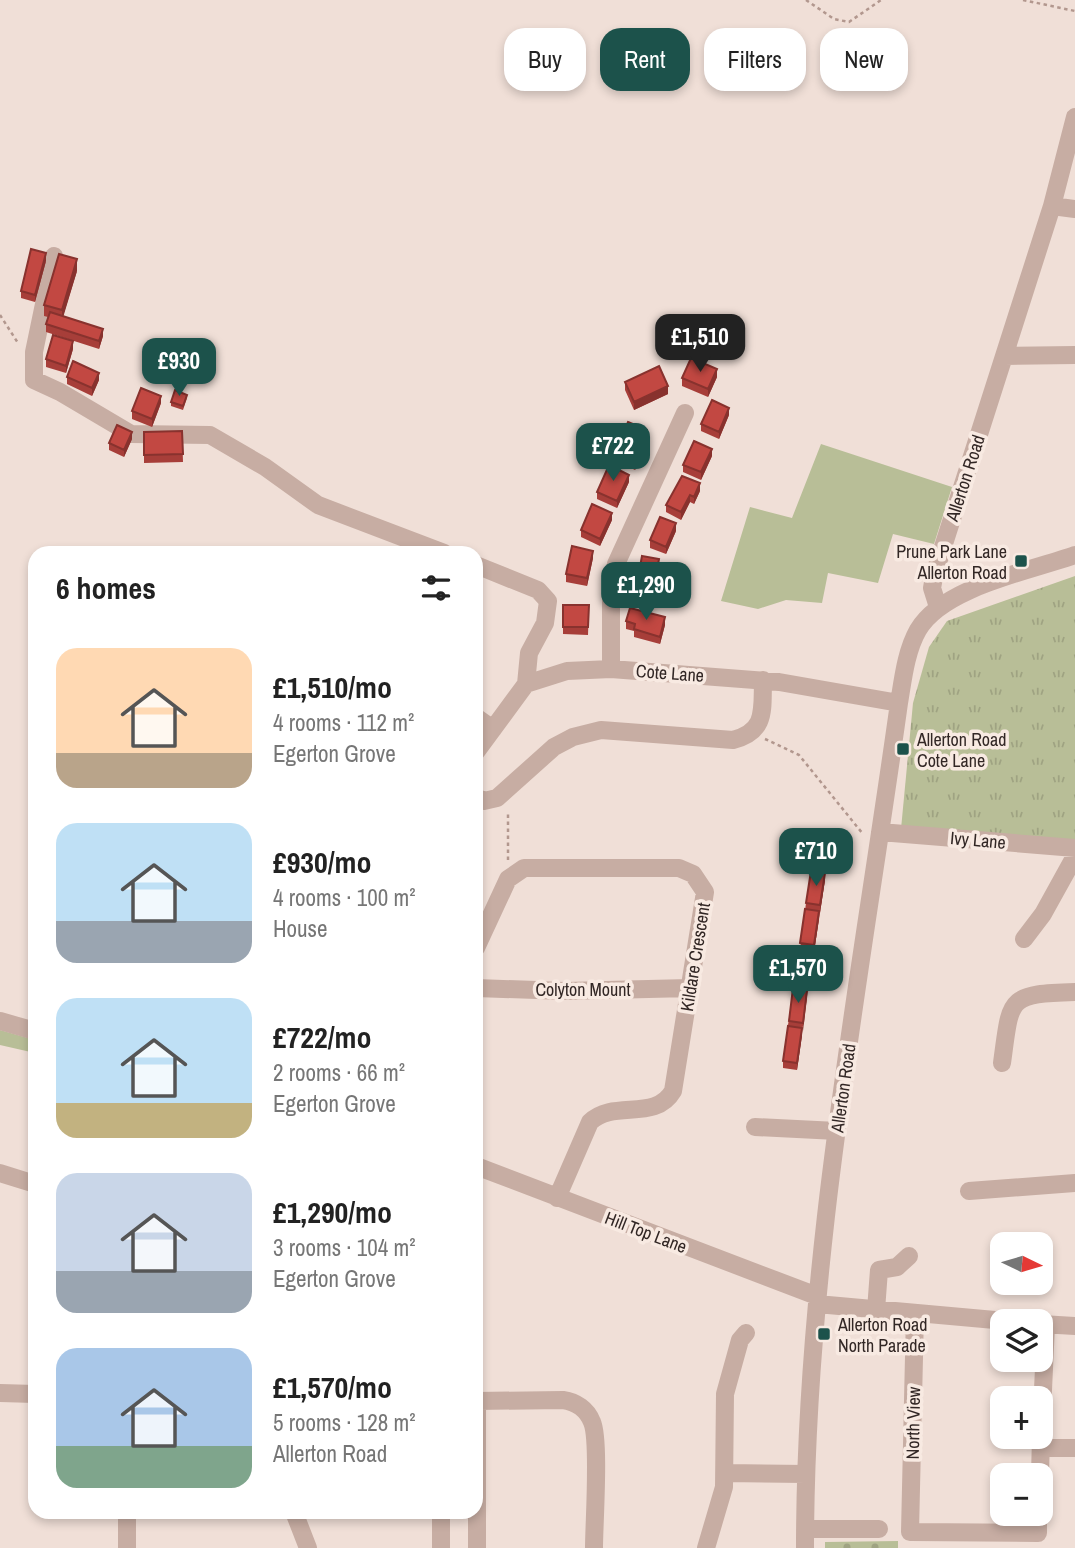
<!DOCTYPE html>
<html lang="en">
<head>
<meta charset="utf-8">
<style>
  body { margin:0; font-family:"Archivo Narrow",sans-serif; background:#f6f6f6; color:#222; height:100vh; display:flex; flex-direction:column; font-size:26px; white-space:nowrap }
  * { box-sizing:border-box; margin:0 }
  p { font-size:23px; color:#767676 }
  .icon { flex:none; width:38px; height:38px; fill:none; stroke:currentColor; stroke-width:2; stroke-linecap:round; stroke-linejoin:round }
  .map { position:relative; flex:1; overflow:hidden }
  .sheet { position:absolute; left:28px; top:546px; width:455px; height:973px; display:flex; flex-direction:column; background:#fff; border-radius:21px; box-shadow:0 4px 10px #0003 }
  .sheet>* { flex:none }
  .hud { position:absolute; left:504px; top:28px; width:466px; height:63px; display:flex; gap:14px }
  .needle { width:46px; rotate:95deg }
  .controls { position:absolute; left:990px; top:1232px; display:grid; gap:14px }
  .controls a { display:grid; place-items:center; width:63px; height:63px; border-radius:14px; background:#fff; box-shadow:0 4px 10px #0003; font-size:35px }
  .price { position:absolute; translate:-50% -60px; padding:0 16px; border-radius:14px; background:#1c524b; color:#fff; font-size:23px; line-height:46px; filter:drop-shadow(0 2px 4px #0008) }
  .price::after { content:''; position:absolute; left:50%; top:42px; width:21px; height:16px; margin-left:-10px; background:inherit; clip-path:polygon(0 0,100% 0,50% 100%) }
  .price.active { background:#222; color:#fff }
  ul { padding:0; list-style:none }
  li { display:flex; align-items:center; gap:21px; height:175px; padding:0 28px }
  li span { display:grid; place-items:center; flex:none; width:196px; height:140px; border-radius:21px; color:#555 }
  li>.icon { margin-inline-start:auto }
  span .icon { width:84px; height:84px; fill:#fffc; stroke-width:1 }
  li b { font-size:30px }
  h2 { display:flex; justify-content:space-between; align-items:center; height:84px; padding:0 28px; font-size:30px }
  .pill { padding:0 24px; border-radius:21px; background:#fff; box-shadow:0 4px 10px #0003; font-size:24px; line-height:63px }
  .pill.active { background:#1c524b; color:#fff }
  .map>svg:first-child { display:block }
  .green { fill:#b8be97 }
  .cemetery { fill:url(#cemetery-stones) }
  .park { fill:url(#park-tufts) }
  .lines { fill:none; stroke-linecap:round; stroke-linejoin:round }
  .path { stroke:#b2978e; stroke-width:2.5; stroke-dasharray:3.5 3.5; stroke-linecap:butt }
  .minor { stroke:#c7ada3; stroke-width:18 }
  .wall { fill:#a73e39 }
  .shaded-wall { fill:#88322e }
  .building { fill:#c24842; stroke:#88322e; stroke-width:2 }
  .poi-dot { fill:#1c524b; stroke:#f8eae2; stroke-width:2.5 }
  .labels { text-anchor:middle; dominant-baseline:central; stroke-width:7; stroke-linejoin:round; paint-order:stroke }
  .street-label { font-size:18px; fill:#322725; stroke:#f8eae2 }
  .poi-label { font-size:18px; fill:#322725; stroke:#f8eae2; text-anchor:start }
</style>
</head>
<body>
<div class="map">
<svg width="1075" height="1548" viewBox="0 0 1075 1548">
  <defs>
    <pattern id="cemetery-stones" width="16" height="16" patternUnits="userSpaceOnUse" patternTransform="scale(1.75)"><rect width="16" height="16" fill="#b8be97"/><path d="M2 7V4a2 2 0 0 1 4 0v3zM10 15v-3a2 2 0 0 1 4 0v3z" fill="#9fa382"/></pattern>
    <pattern id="park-tufts" width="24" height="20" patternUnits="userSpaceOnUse" patternTransform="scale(1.75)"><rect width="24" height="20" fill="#b8be97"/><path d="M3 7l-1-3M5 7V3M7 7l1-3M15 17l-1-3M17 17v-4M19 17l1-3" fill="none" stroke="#9fa382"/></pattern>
  </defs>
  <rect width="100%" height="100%" fill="#f0dfd7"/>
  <!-- green -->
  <path class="green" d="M821,444L952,487L934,544L893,534L878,583L828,573L822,603L786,600L758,609L721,601L750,507L792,518Z
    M0,1030L35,1040V1053L0,1045Z"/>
  <!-- cemetery -->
  <path class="cemetery" d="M898,1541V1548H825V1542Z"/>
  <!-- park -->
  <path class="park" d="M1075,576V842L901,829L913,703L929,647L947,621Z"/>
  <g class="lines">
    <!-- path -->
    <path class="path" d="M806,0L834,19L849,22L881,0
      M1023,0L1075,11
      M0,315L18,343
      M765,739L799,755L863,834
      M508,860V811"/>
    <!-- minor -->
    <path class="minor" d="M1052,206L1075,209
      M54,256L34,352V380L60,392L131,434L210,435L265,467L318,505L444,553
      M1005,356L1075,355
      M476,565L538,590L548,601L545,623L529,653L526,684
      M938,607L932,588L935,572L1052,206L1075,117
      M611,669V591L616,564L685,413
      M476,717L493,729
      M476,752L526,684L567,671L611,669L779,682L899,703
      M476,797L484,801L497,798L554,747L573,737L601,730L733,740C767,731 762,710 763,680
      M880,832L1075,848
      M1024,939L1043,914L1075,856
      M476,948L508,879L524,868H679L693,874L705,892L673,1091C655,1122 614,1099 590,1122L557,1198
      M476,988L565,991L690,988
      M0,1021L35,1031
      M1002,1063C1011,998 1006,994 1075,992
      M755,1127L837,1131
      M476,1166L817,1296
      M0,1173L35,1184
      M969,1191L1075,1183
      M817,1304L1006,1321
      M876,1310L879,1270L897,1267L909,1256
      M915,1313L910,1532L1038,1533V1514
      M1041,1324L1075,1326
      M0,1393L35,1394
      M476,1401L563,1400C576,1402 587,1409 592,1422C600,1440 594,1523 594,1548
      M477,1401V1548
      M1041,1433L1046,1325
      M1041,1448H1075
      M725,1473L806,1474
      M1040,1475L1041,1437
      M294,1512L308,1548
      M441,1512V1548
      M805,1529H879
      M127,1548V1512
      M706,1548L724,1487L725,1394L740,1340L746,1333
      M805,1548C805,1264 860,983 899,703C903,679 906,651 918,630C943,587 1030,571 1075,555"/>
  </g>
  <!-- wall -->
  <path class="wall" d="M46,261L35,302L21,298V291Z
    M77,271L63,316L103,336L99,349L46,332V324L48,317L44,316V305Z
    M73,349L66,373L46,367V359Z
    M67,377L99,380L92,396L67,384Z
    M717,377L708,397L682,386V378Z
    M625,382L668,394L634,410L625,390Z
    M187,398L183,410L171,406V402Z
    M161,403L152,427L132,419V411Z
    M729,415L719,439L701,431V424Z
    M182,431L183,462L144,463V432Z
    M132,439L124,457L109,450V443Z
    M647,444L635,470L615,460V453Z
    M712,456L701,480L683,472V465Z
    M629,482L617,508L597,499V492Z
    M700,491L694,504L690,502L681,520L666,512V505Z
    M612,520L600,546L581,537V530Z
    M676,531L666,554L650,548V540Z
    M593,558L587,586L566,582V574Z
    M659,567L654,594L637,590V583Z
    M563,605H589L588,635L563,634Z
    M626,621L665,625L660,644L634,637V631L626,629Z
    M830,840L825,873V880L814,952H813L797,1070L783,1068V1061L794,982L800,949L806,903L812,871V864Z"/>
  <!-- shaded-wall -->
  <path class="shaded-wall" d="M46,253V261L35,302V295Z
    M77,259V271L62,321V310Z
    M103,329V336L99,349V341Z
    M73,341V349L66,373V366Z
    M717,369V377L708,397V389Z
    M99,373V380L92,396V388Z
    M668,386V394L634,410V402Z
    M161,396V403L152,427V419Z
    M729,408V415L719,439V432Z
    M132,432V439L124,457V450Z
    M647,436V444L635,470V462Z
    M712,449V456L701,480V472Z
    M629,475V482L617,508V501Z
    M700,483V491L694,504V497Z
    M690,495V502L681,520V512Z
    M612,513V520L600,546V539Z
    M676,523V531L666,554V547Z
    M593,551V558L587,586V578Z
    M659,559V567L654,594V586Z
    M665,617V625L660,644V637Z
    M830,832V840L826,873V866Z
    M825,873V880L820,913V905Z
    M819,911V919L814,952V945Z
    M813,950V958L808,992V984Z
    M807,990V997L803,1031V1023Z
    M802,1028V1036L797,1070V1063Z"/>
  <!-- building -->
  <path class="building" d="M31,249L46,253L35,295L21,291Z
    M59,254L77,259L62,310L44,305Z
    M50,312L103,329L99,341L46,324Z
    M53,335L73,341L66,366L46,359Z
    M691,358L717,369L708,389L682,378Z
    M73,361L99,373L92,388L67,377Z
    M659,366L668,386L634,402L625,382Z
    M141,388L161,396L152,419L132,411Z
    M175,390L187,395L183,406L171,402Z
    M712,400L729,408L719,432L701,424Z
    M628,422L647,430V436L635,462L615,453Z
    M117,425L132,432L124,450L109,443Z
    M182,431L183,454L144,455V432Z
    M694,441L712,449L701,472L683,465Z
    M609,465L629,475L617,501L597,492Z
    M682,476L700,483L694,497L690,495L681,512L666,505Z
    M592,504L612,513L600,539L581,530Z
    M660,517L676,523L666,547L650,540Z
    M572,546L593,551L587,578L566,574Z
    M642,556L659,559L654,586L637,583Z
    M563,605H589L588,627H563Z
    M630,608L665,617L660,637L634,629L635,624L626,621Z
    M816,830L830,832L826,866L812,864Z
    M811,871L825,873L820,905L806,903Z
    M805,909L819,911L814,945L800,943Z
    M799,948L813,950L808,984L794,982Z
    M793,988L807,990L803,1023L789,1021Z
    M788,1026L802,1028L797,1063L783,1061Z"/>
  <!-- markers -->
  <g class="poi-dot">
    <rect x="1014" y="554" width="14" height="14" rx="3.5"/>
    <rect x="896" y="742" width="14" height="14" rx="3.5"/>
    <rect x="817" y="1327" width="14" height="14" rx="3.5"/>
  </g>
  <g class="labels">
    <!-- street labels -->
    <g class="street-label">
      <text transform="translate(965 478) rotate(-72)">Allerton Road</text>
      <text transform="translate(670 673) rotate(4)">Cote Lane</text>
      <text transform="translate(978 840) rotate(5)">Ivy Lane</text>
      <text transform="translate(695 957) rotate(-81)">Kildare Crescent</text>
      <text x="583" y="989">Colyton Mount</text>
      <text transform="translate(843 1088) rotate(-82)">Allerton Road</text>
      <text transform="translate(646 1232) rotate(21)">Hill Top Lane</text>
      <text transform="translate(913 1423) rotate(-89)">North View</text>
    </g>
    <!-- poi labels -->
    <g class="poi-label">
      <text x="1007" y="551" text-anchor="end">Prune Park Lane<tspan x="1007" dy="21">Allerton Road</tspan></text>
      <text x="917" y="739">Allerton Road<tspan x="917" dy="21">Cote Lane</tspan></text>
      <text x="838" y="1324">Allerton Road<tspan x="838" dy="21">North Parade</tspan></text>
    </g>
  </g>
</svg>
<div class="controls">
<a><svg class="needle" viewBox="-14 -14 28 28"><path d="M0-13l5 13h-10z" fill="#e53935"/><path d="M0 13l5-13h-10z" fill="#767676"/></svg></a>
<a><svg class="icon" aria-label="layers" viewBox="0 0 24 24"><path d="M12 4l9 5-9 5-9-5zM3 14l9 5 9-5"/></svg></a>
<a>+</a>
<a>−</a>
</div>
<b class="price active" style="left:700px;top:374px">£1,510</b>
<b class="price" style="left:179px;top:398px">£930</b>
<b class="price" style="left:613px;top:483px">£722</b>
<b class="price" style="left:646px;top:622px">£1,290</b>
<b class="price" style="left:816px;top:888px">£710</b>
<b class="price" style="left:798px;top:1005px">£1,570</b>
<div class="hud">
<a class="pill">Buy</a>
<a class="pill active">Rent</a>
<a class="pill">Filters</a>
<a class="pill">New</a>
</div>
<section class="sheet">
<h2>6 homes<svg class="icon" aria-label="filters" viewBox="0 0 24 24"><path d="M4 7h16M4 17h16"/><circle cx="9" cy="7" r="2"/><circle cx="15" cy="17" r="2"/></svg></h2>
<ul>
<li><span style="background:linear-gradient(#ffd9b3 75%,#b9a48a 0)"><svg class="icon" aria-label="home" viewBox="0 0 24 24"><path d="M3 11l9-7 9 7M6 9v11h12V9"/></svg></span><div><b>£1,510/mo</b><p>4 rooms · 112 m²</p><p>Egerton Grove</p></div></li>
<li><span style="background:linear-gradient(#bfe0f5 70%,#9aa5b1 0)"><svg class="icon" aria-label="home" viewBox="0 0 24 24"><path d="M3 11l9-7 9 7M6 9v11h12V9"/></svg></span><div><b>£930/mo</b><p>4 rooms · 100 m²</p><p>House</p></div></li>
<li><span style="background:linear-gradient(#bfe0f5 75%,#c2b280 0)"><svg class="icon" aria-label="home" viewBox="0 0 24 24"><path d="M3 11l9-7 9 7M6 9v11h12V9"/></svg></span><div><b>£722/mo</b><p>2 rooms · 66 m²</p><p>Egerton Grove</p></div></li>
<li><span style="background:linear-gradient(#c9d6e8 70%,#9aa5b1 0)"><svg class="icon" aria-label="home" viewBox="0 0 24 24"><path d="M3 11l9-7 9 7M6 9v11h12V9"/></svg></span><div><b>£1,290/mo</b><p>3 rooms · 104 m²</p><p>Egerton Grove</p></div></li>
<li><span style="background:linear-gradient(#a9c7e8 70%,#7fa58c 0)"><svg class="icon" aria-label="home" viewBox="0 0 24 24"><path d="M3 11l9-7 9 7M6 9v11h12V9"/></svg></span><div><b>£1,570/mo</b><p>5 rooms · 128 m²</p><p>Allerton Road</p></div></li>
</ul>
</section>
</div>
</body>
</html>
